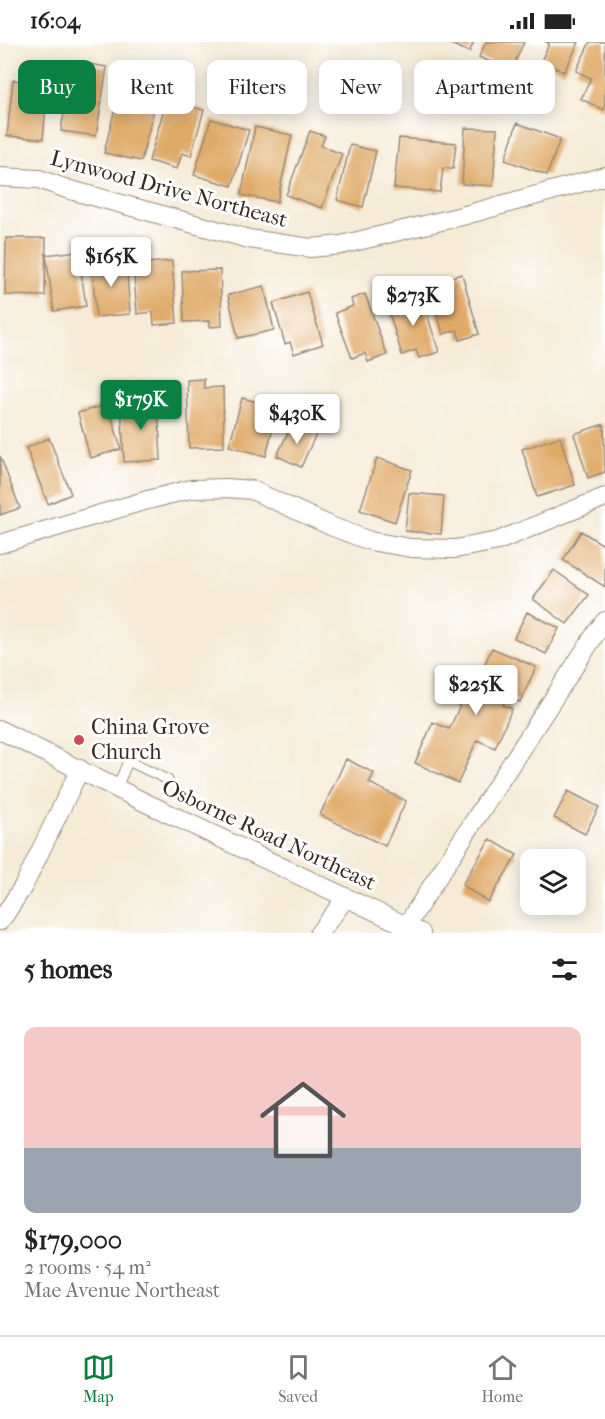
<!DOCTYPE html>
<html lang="en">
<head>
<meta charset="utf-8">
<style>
  body { margin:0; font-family:"IM FELL French Canon",serif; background:#f6f6f6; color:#222; height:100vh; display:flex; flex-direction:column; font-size:22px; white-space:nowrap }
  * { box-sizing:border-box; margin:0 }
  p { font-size:20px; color:#767676 }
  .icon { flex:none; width:33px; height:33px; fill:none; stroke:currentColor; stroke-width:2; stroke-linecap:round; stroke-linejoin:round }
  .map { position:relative; height:891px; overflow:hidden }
  .panel { display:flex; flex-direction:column; background:#fff; flex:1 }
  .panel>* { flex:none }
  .top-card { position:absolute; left:18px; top:18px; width:570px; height:54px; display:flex; gap:12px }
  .buttons { position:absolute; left:520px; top:807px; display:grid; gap:12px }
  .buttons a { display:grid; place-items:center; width:66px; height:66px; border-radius:12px; background:#fff; box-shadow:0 3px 15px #0003; font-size:30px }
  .price { position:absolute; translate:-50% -51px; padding:0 14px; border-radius:6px; background:#fff; color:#222; font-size:20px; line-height:39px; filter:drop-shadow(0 2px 3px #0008) }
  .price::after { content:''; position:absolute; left:50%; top:36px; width:18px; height:14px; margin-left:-9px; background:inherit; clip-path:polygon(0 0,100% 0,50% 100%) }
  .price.current { background:#0b8043; color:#fff }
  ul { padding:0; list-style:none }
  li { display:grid; align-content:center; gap:12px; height:318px; padding:0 24px }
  li span { display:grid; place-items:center; height:186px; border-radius:12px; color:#555 }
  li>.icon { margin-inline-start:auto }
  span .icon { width:108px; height:108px; fill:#fffc; stroke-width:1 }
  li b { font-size:26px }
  h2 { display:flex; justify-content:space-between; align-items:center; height:72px; padding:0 24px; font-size:26px }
  .tag { padding:0 21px; border-radius:12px; background:#fff; box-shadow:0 3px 15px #0003; font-size:21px; line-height:54px }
  .tag.current { background:#0b8043; color:#fff }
  .status { display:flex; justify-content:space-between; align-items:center; height:42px; padding:0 30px; background:#fff; direction:ltr }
  .status svg { height:16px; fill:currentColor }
  .menu { display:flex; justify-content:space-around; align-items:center; height:84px; border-top:2px solid #e0e0e0; background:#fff; font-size:16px; color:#767676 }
  .menu a { display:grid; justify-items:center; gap:3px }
  .menu .current { color:#0b8043 }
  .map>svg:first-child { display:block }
  .building { fill:#e0aa68 }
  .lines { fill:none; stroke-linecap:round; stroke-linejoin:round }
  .lane-casing { stroke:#988a7a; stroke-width:11 }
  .street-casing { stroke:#988a7a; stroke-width:20 }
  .lane { stroke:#fff; stroke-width:9 }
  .street { stroke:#fff; stroke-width:18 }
  .poi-dot { fill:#d1495b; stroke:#fff; stroke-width:2 }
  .labels { text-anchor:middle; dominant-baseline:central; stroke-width:6; stroke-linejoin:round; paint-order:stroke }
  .street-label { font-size:22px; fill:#3b2a1e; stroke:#fff }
  .poi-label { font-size:22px; fill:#3b2a1e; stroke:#fff; text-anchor:start }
</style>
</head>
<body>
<div class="status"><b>16:04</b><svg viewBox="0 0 49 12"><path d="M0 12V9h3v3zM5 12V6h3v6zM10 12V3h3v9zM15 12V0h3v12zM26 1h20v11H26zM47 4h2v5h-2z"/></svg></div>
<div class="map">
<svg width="605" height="891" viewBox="0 0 605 891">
  <rect width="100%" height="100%" fill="#fff"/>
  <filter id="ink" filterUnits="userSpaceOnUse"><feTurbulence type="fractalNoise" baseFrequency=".0167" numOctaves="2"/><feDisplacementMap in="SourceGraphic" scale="12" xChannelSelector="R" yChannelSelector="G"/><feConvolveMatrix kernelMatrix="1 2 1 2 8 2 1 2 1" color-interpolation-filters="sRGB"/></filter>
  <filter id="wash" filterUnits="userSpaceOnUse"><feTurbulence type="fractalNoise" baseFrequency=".008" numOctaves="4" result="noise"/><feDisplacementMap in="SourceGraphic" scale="24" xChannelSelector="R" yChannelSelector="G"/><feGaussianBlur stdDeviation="1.35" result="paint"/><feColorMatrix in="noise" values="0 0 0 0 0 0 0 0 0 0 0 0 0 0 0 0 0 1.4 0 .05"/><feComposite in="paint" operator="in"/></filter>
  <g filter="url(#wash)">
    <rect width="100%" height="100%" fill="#f5ebd7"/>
    <g id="blocks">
      <!-- building -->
      <path class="building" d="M446,0H474L469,10Z
        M486,0H524L511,29L479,15Z
        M546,0H579L564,30L541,19L549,2Z
        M590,0H605V65L604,68L581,57L591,36L576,29Z
        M89,22L107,25L96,94L61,89L71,28L87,31Z
        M13,38L48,42L43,97L7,94Z
        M169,49L193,55L190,64L204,68L191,114L182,111L177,127L149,119Z
        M118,54L155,63L141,119L104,111Z
        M211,77L249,88L232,144L194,133Z
        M517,81L560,97L547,133L505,118Z
        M255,85L292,93L277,160L241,153Z
        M465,86L497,87L493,144L462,142Z
        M310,89L325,94L321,104L342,112L322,166L286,153Z
        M399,96L456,101L453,127L443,126L440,150L394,146Z
        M350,103L376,109L363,165L337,158Z
        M6,196H46L45,254L5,253Z
        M78,209L86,264L54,269L46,213Z
        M126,218L130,272L96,275L92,220Z
        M172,219L177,281L154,283L153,270L137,272L133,222Z
        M220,228L222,284L210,285V279L184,280L182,229Z
        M462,232L479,292L460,298L457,288L443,292L428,242Z
        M264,244L274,288L238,296L228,253Z
        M307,250L323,302L294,312L290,300L285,302L273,261Z
        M365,252L387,313L368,320L365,311L352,316L335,271L353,264L351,257Z
        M421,253L439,310L419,316L416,308L402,313L387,264Z
        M204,337V346L223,345L224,405L189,406L187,338Z
        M242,356L278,365L266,414L229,404Z
        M158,359L161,418L124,420L121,361Z
        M108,362L121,407L90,416L78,371Z
        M292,382L316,392L301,425L277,414Z
        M604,382L605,430L588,436L574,392Z
        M560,395L575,443L537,455L522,407Z
        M49,396L71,452L48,462L26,406Z
        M0,414L20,466L0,473Z
        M377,416L412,428L395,480L360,468Z
        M409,451L444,454L441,492L405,489Z
        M581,489L605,504V545L563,518Z
        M554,528L589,553L567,582L533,557Z
        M527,570L559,586L546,612L514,596Z
        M492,606L536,625L520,660L507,654L503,663L512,667L495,706L477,698L458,741L415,721L433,680L449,687L460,664L453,661L461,643L473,648Z
        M346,717L374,731L369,741L406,759L385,804L320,773Z
        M568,749L599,765L585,792L554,776Z
        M490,797L517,813L488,860L462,843Z"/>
    </g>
  </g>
  <g filter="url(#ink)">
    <use href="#blocks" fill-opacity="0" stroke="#988a7a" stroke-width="1.5"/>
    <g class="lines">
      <!-- lane casing -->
      <g class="lane-casing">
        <path id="lane" d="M117,746L128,719L168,738"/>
      </g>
      <!-- street casing -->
      <g class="street-casing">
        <path id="street" d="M0,135L39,137L67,147L249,197L311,206L341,203L462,174L605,134
          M0,502L144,459L191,447L226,446L252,448L333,485L370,499L411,506L455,507L498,499L605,455
          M0,688L142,759L421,891
          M0,879L6,871L24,843L80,727
          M406,884L596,591L605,579
          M319,891L346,856"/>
      </g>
      <!-- lane -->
      <use href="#lane" class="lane"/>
      <!-- street -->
      <use href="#street" class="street"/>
    </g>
  </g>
  <!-- markers -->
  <circle class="poi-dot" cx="79" cy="698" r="6"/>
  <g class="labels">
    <!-- street labels -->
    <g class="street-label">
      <text transform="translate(169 147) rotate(15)">Lynwood Drive Northeast</text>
      <text transform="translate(269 793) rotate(25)">Osborne Road Northeast</text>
    </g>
    <!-- poi labels -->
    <g class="poi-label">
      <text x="91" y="685">China Grove<tspan x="91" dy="25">Church</tspan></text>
    </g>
  </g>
</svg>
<div class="buttons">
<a><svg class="icon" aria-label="layers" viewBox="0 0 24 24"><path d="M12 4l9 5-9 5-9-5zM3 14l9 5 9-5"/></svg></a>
</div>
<b class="price" style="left:111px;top:246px">$165K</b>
<b class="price" style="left:413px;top:285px">$273K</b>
<b class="price current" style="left:141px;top:389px">$179K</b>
<b class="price" style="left:297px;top:403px">$430K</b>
<b class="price" style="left:476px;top:674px">$225K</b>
<div class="top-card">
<a class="tag current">Buy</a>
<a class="tag">Rent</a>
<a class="tag">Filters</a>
<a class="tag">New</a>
<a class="tag">Apartment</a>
</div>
</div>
<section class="panel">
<h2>5 homes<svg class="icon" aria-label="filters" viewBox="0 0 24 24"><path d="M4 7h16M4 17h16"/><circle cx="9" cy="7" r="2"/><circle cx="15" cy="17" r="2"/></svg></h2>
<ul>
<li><span style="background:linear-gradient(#f6c9c9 65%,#9aa5b1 0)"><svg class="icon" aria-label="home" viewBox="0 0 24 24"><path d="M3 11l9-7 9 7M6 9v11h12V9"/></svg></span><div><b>$179,000</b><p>2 rooms · 54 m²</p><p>Mae Avenue Northeast</p></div></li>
</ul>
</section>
<nav class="menu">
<a class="current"><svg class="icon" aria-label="map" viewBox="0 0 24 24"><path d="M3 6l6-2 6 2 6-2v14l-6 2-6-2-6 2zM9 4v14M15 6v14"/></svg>Map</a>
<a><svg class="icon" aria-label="saved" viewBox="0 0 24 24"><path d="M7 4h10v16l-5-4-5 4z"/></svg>Saved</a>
<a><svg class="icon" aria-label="home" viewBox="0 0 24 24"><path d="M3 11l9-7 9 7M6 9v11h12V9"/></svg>Home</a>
</nav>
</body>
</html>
